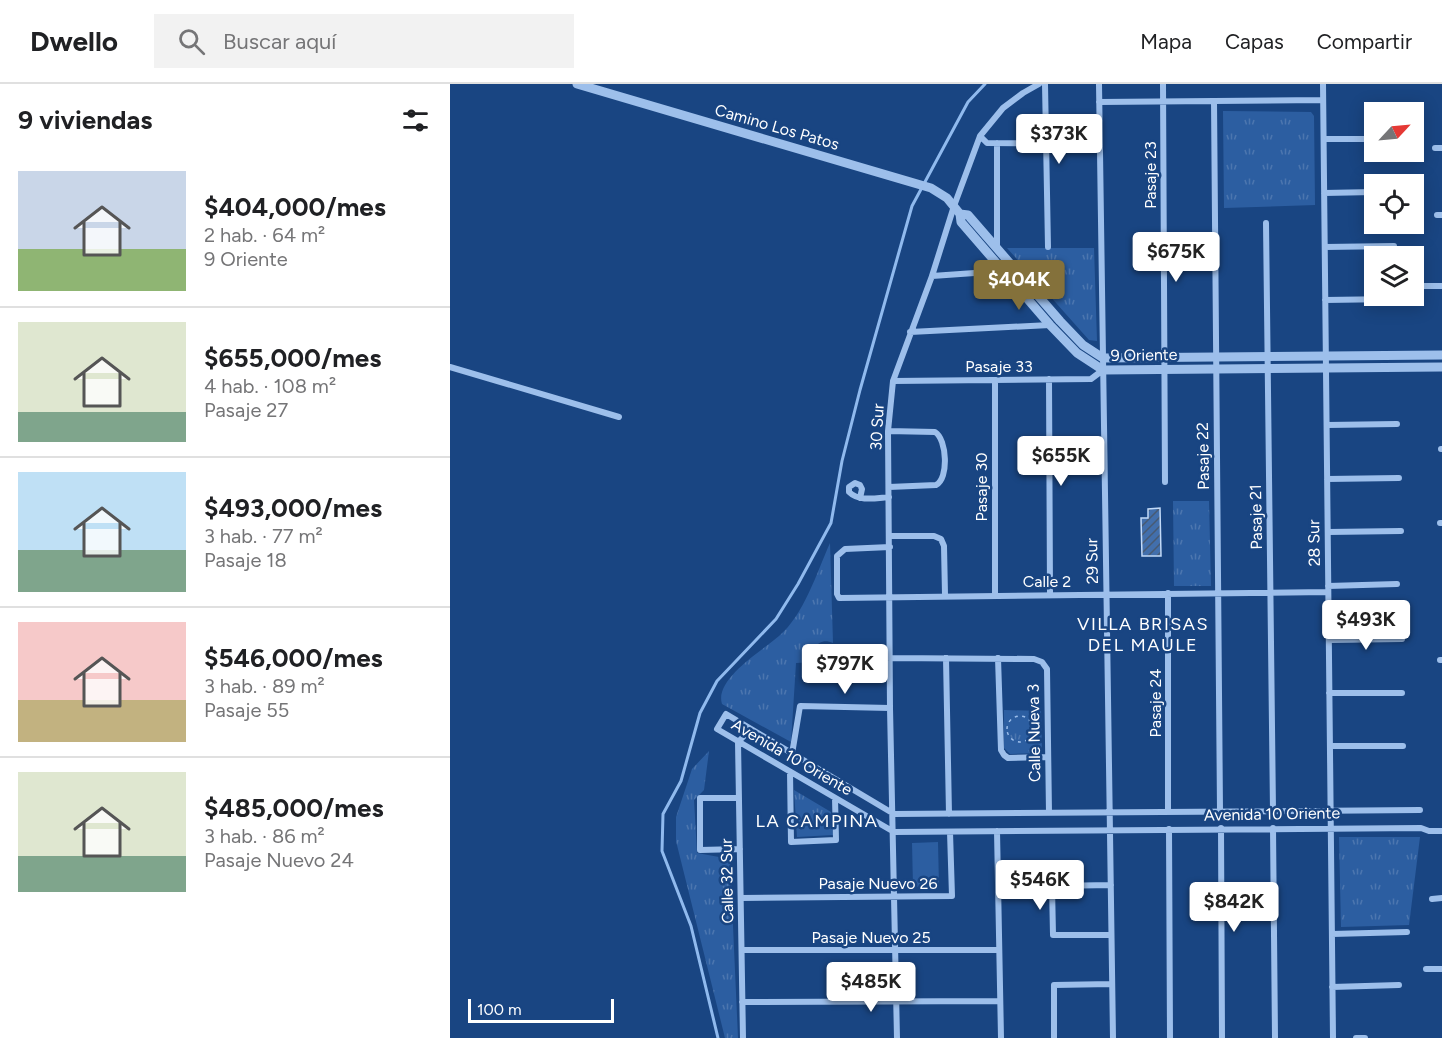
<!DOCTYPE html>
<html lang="es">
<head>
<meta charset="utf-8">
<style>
  body { margin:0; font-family:Figtree,sans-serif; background:#f2f2f2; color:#202124; height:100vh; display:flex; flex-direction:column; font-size:22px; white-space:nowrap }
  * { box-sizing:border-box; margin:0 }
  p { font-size:20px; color:#757577 }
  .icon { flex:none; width:33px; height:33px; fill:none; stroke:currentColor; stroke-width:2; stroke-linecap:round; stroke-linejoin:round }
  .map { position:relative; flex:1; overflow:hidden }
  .sheet { display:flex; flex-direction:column; background:#fff; width:450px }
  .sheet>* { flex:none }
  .needle { width:39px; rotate:64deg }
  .buttons { position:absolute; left:914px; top:18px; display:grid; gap:12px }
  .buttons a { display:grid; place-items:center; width:60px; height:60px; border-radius:0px; background:#fff; box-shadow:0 3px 15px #0003; font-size:30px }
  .scale { position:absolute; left:18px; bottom:15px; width:146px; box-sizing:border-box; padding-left:6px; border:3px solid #fff; border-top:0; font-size:16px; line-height:21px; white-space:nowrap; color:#fff; -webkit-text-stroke:4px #194582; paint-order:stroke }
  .price { position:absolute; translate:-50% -51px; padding:0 14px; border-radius:6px; background:#fff; color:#222; font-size:20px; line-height:39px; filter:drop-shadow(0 2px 3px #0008) }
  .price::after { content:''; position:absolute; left:50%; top:36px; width:18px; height:14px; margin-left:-9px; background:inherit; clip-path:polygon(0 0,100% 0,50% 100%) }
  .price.on { background:#84713b; color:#fff }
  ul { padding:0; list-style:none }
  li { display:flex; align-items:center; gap:18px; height:150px; padding:0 18px }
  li+li { border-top:2px solid #e0e0e0 }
  li span { display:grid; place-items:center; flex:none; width:168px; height:120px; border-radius:0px; color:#555 }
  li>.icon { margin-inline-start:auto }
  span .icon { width:72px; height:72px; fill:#fffc; stroke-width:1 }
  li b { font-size:26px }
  h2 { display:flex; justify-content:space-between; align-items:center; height:72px; padding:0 18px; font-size:26px }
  header { display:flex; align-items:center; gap:36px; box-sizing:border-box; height:84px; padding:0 30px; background:#fff; border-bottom:2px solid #e0e0e0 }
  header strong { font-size:28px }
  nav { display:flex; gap:33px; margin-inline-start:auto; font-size:21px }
  .search { width:420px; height:54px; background:#f2f2f2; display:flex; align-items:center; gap:15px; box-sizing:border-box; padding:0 21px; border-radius:0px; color:#757577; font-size:22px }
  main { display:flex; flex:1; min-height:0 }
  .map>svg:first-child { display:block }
  .grass { fill:url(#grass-tufts) }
  .pitch { fill:#2c5ea1 }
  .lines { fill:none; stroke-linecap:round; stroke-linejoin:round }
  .stream { stroke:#90baee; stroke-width:3 }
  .building { fill:url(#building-hatch); stroke:#c2daf8; stroke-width:1.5 }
  .path { stroke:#9dbfeb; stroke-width:1.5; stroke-dasharray:3 4.5; stroke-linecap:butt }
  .minor { stroke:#9dbfeb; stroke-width:6 }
  .tertiary { stroke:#9dbfeb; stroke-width:9 }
  .labels { text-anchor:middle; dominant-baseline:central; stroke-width:5; stroke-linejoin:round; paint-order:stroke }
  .street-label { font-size:16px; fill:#fff; stroke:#194582 }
  .neighbourhood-label { font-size:18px; letter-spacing:1.5px; fill:#fff; stroke:#194582 }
</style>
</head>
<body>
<header>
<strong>Dwello</strong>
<div class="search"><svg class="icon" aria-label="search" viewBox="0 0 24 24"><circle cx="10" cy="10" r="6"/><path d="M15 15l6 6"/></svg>Buscar aquí</div>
<nav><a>Mapa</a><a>Capas</a><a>Compartir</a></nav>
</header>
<main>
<section class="sheet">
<h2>9 viviendas<svg class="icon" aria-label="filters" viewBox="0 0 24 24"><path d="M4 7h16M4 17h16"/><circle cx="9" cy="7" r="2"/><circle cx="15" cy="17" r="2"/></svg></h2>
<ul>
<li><span style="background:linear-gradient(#c9d6e8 65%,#8fb573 0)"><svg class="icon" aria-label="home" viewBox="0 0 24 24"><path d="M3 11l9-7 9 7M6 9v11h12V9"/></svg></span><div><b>$404,000/mes</b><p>2 hab. · 64 m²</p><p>9 Oriente</p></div></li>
<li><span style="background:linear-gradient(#dfe7d0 75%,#7fa58c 0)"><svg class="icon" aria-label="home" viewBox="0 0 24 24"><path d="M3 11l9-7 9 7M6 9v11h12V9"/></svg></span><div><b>$655,000/mes</b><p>4 hab. · 108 m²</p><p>Pasaje 27</p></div></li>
<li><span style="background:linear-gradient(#bfe0f5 65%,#7fa58c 0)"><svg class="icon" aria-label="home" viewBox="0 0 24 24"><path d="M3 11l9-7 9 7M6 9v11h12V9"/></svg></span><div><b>$493,000/mes</b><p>3 hab. · 77 m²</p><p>Pasaje 18</p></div></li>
<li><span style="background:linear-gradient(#f6c9c9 65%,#c2b280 0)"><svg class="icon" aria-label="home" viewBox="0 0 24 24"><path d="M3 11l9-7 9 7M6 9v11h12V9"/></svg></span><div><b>$546,000/mes</b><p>3 hab. · 89 m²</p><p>Pasaje 55</p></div></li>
<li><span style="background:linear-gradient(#dfe7d0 70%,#7fa58c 0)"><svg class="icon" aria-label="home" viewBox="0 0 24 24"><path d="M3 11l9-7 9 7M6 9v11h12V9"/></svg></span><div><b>$485,000/mes</b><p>3 hab. · 86 m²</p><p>Pasaje Nuevo 24</p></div></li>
</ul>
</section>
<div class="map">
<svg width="992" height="954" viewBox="0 0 992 954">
  <defs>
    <pattern id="grass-tufts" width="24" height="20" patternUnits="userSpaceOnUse" patternTransform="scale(1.5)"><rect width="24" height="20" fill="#2c5ea1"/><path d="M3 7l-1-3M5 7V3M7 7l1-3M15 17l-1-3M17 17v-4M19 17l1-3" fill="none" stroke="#4c76af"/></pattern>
    <pattern id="building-hatch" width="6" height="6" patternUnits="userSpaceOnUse" patternTransform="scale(1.5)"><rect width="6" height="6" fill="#426fac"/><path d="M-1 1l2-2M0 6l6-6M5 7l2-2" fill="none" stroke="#485a72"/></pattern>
  </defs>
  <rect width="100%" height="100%" fill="#194582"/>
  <!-- grass -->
  <path class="grass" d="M773,27L861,28L864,32L865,121L774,124Z
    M557,164H644L647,257L639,256Z
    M723,417H759L761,502H724Z
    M380,459L383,559C374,555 370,558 363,564L365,578L346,579L341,658L272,620C264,595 313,566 329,552C354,531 367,488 380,459Z
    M554,626L591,627L592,669L560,670L554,664Z
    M259,667L254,706L244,716L247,769L280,775L288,954H275L226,757V733L242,685Z
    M344,706L381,728L383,751L347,753Z
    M889,753H970L959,841L891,843Z"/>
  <!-- pitch -->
  <path class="pitch" d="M488,758L489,802L463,803L462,759Z"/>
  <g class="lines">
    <!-- stream -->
    <path class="stream" d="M268,954L241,842L212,767L213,730L231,697L250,629L267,597L326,535L348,500L381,439L392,377L410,306L462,122L518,18L535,0"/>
  </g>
  <!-- building -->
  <path class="building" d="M710,424L711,472H692L691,434H698V425Z"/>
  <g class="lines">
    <!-- path -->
    <path class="path" d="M557 645a13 13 0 1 1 26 0a13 13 0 1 1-26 0Z"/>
    <!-- minor -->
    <path class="minor" d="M595,0L598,163
      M649,0L663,954
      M713,0L715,398
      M873,0L883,954
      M764,17L770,727
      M649,18L873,16
      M530,52L537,59L650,60
      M874,55H924
      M985,64H992
      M874,109L924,108
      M987,131H992
      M816,139L823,727
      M547,163V59
      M875,163L944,162
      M482,192L553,187
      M963,202H992
      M875,216L944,215
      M460,248L600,241
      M0,283L169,333
      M599,295L600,510
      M545,296V511
      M443,297L641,295L653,286
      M877,341L947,340
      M438,347L485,348C497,355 499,395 486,401L439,403
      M991,365H992
      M877,395L949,394
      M410,414L412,405L410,401L405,399L399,403V408C409,418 426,414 439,413
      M990,439H992
      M878,448L951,447
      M439,452H484L491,455L494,462L495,511
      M440,463L395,465L387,472V510L389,514L878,508
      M878,502L947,500
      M718,509V728
      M879,556L952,555
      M373,564L380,570L440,574L584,575L592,578L597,585L599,729
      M496,574L499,730
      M548,574L551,666L554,671L558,674L598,673
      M990,576H992
      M879,609H952
      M880,662H953
      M342,670L350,622L440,624
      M340,688L341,758L386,756L385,714
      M289,714H250V766L290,765
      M970,726L444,730L276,630L267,645L444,748L971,744L979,747H992
      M771,744L772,954
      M823,744L825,954
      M719,745L720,954
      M547,747L551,954
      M661,801L602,802L603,851H661
      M291,814L502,812L500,748
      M982,815L992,814
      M882,850L957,848
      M292,866H549
      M976,885H992
      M882,903L949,901
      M292,918L550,917
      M293,954L288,658L301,645
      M447,954L440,624L438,347L443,297L482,192L504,122L530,52L553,24L573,9L589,0
      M604,954V901L662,900
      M906,954H915"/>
    <!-- tertiary -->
    <path class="tertiary" d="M127,0L481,104L497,114L510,130
      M992,271L653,274L633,261L610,237L518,131L510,130L511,138L600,241L627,269L653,286L992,283"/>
  </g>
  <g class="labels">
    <!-- street labels -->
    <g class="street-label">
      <text transform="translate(327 43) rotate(16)">Camino Los Patos</text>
      <text transform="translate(700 91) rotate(-90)">Pasaje 23</text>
      <text transform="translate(694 271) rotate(-1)">9 Oriente</text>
      <text x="549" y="282">Pasaje 33</text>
      <text transform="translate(427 343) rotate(-87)">30 Sur</text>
      <text transform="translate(753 372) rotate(-91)">Pasaje 22</text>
      <text transform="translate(531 403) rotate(-90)">Pasaje 30</text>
      <text transform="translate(806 433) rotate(-91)">Pasaje 21</text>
      <text transform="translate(864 459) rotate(-91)">28 Sur</text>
      <text transform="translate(642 477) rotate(-91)">29 Sur</text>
      <text x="597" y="497">Calle 2</text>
      <text transform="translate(705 619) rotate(-90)">Pasaje 24</text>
      <text transform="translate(584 649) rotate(-91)">Calle Nueva 3</text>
      <text transform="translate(342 673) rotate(30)">Avenida 10 Oriente</text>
      <text transform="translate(822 730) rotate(-1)">Avenida 10 Oriente</text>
      <text transform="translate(277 797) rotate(-91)">Calle 32 Sur</text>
      <text x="428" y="799">Pasaje Nuevo 26</text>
      <text x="421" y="853">Pasaje Nuevo 25</text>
    </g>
    <!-- neighbourhood labels -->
    <g class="neighbourhood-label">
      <text x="693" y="540">VILLA BRISAS<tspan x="693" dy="21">DEL MAULE</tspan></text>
      <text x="367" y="737">LA CAMPINA</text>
    </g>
  </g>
</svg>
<div class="buttons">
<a><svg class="needle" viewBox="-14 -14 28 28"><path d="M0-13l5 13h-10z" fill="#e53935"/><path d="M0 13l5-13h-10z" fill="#757577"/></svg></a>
<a><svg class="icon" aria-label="locate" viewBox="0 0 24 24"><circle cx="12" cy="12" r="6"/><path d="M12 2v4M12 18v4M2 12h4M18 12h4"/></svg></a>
<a><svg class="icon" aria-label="layers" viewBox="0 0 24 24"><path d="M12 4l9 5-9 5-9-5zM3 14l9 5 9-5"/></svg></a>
</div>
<div class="scale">100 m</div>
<b class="price" style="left:609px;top:81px">$373K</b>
<b class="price" style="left:726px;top:199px">$675K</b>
<b class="price on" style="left:569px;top:227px">$404K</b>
<b class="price" style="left:611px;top:403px">$655K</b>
<b class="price" style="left:916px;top:567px">$493K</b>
<b class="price" style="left:395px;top:611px">$797K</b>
<b class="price" style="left:590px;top:827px">$546K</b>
<b class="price" style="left:784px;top:849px">$842K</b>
<b class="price" style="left:421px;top:929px">$485K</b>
</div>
</main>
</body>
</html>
